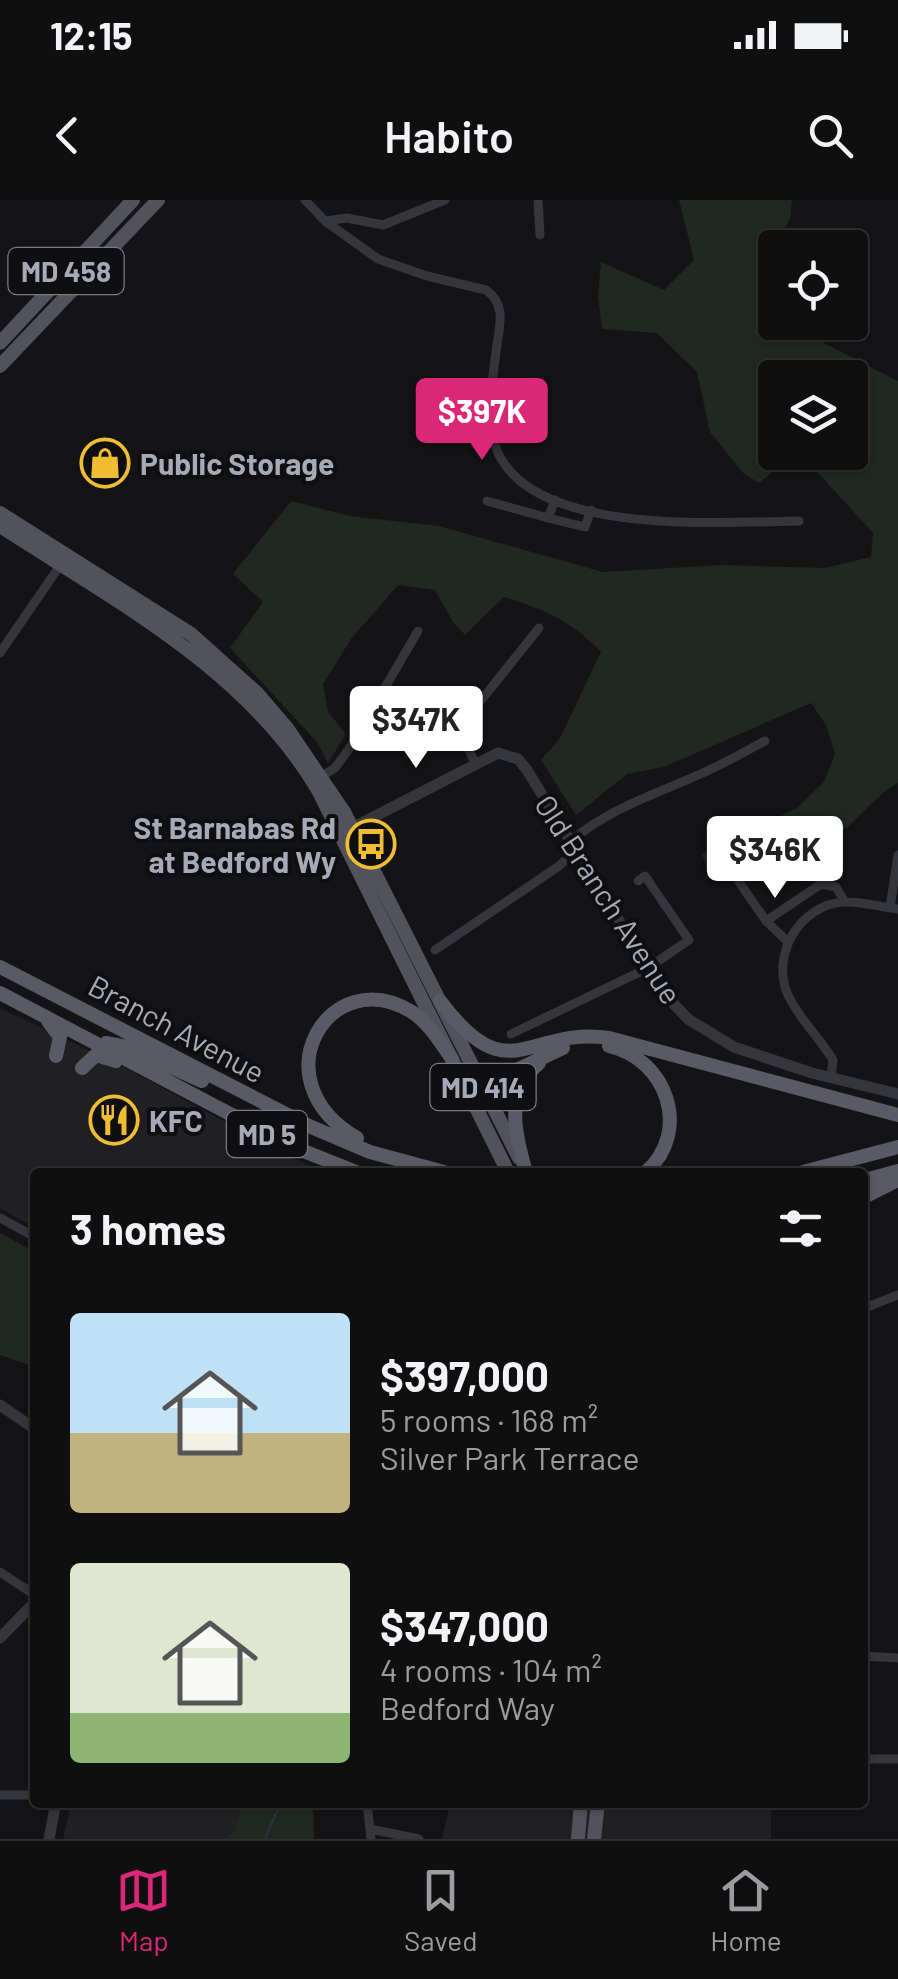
<!DOCTYPE html>
<html lang="en">
<head>
<meta charset="utf-8">
<style>
  body { margin:0; font-family:Barlow,sans-serif; background:#181819; color:#f1f3f6; height:100vh; display:flex; flex-direction:column; font-size:38px; white-space:nowrap }
  * { box-sizing:border-box; margin:0 }
  p { font-size:32px; color:#9b9c9f }
  .icon { flex:none; width:55px; height:55px; fill:none; stroke:currentColor; stroke-width:2; stroke-linecap:round; stroke-linejoin:round }
  .map { position:relative; flex:1; overflow:hidden }
  .sheet { position:absolute; left:30px; top:968px; width:838px; height:640px; display:flex; flex-direction:column; background:#0f0f10; border-radius:10px; box-shadow:0 2px 8px #0004,0 0 0 2px #2f2f30 }
  .sheet>* { flex:none }
  .fabs { position:absolute; left:758px; top:30px; display:grid; gap:20px }
  .fabs a { display:grid; place-items:center; width:110px; height:110px; border-radius:10px; background:#0f0f10; box-shadow:0 2px 8px #0004,0 0 0 2px #2f2f30; font-size:50px }
  .price { position:absolute; translate:-50% -85px; padding:0 22px; border-radius:10px; background:#fff; color:#222; font-size:32px; line-height:65px; filter:drop-shadow(0 2px 5px #0008) }
  .price::after { content:''; position:absolute; left:50%; top:60px; width:30px; height:22px; margin-left:-15px; background:inherit; clip-path:polygon(0 0,100% 0,50% 100%) }
  .price.active { background:#db2777; color:#fff }
  ul { padding:0; list-style:none }
  li { display:flex; align-items:center; gap:30px; height:250px; padding:0 40px }
  li span { display:grid; place-items:center; flex:none; width:280px; height:200px; border-radius:10px; color:#555 }
  li>.icon { margin-inline-start:auto }
  span .icon { width:120px; height:120px; fill:#fffc; stroke-width:1 }
  li b { font-size:42px }
  h2 { display:flex; justify-content:space-between; align-items:center; height:120px; padding:0 40px; font-size:42px }
  .status { display:flex; justify-content:space-between; align-items:center; height:70px; padding:0 50px; background:#0f0f10; direction:ltr }
  .status svg { height:28px; fill:currentColor }
  header { display:flex; justify-content:space-between; align-items:center; height:130px; padding:0 40px; background:#0f0f10; font-size:45px; font-weight:600 }
  .menu { display:flex; justify-content:space-around; align-items:center; height:140px; border-top:2px solid #2f2f30; background:#0f0f10; font-size:28px; color:#9b9c9f }
  .menu a { display:grid; justify-items:center; gap:5px }
  .menu .active { color:#db2777 }
  .map>svg:first-child { display:block }
  .built { fill:#202023 }
  .green { fill:#202821; fill-rule:evenodd }
  .lines { fill:none; stroke-linecap:round; stroke-linejoin:round }
  .stream { stroke:#2a3239; stroke-width:2.5 }
  .minor { stroke:#35363b; stroke-width:9 }
  .tertiary { stroke:#35363b; stroke-width:11 }
  .primary { stroke:#51525a; stroke-width:14 }
  .trunk { stroke:#595a63; stroke-width:14 }
  .labels { text-anchor:middle; dominant-baseline:central; stroke-width:8; stroke-linejoin:round; paint-order:stroke }
  .shield { fill:#0f0f11; stroke:#797c84; stroke-width:2.5 }
  .shield-label { font-size:28px; font-weight:bold; fill:#a6aab6 }
  .poi-label { font-size:30px; font-weight:bold; fill:#a6aab6; stroke:#0f0f11; text-anchor:start }
  .street-label { font-size:30px; fill:#a6aab6; stroke:#0f0f11 }
</style>
</head>
<body>
<div class="status"><b>12:15</b><svg viewBox="0 0 49 12"><path d="M0 12V9h3v3zM5 12V6h3v6zM10 12V3h3v9zM15 12V0h3v12zM26 1h20v11H26zM47 4h2v5h-2z"/></svg></div>
<header><svg class="icon" aria-label="back" viewBox="0 0 24 24"><path d="M15 5l-7 7 7 7"/></svg>Habito<svg class="icon" aria-label="search" viewBox="0 0 24 24"><circle cx="10" cy="10" r="6"/><path d="M15 15l6 6"/></svg></header>
<div class="map">
<svg width="898" height="1639" viewBox="0 0 898 1639">
  <rect width="100%" height="100%" fill="#141416"/>
  <!-- built -->
  <path class="built" d="M0,808L122,866L290,957L325,972H35V1028L0,1008Z
    M71,1603H242L235,1631L224,1639H63Z
    M450,1603H771V1639H442Z"/>
  <!-- green -->
  <path class="green" d="M679,0H792L790,19L760,72L775,110V122L790,123L802,132L898,181V583C876,595 864,614 844,630C819,649 743,667 710,677L702,654L797,608L824,582L835,554L826,525L811,503L664,567L627,574L576,615L541,560L560,538L601,452C573,422 542,408 504,397L465,435L453,422L435,390L398,385L351,439L323,484L328,512L346,534L328,563L317,542L230,448L263,402L233,374L291,301L350,316L439,326L603,372L721,365L825,368L871,357L873,333L810,264L790,258L759,283L744,274L710,232L697,172L657,133L602,129L598,96L601,62L664,90L694,60ZM775,178H850V252H775Z
    M0,1033L35,1052V1167L0,1155Z
    M242,1603H313L314,1639H224L235,1630Z"/>
  <g class="lines">
    <!-- stream -->
    <path class="stream" d="M265,1639L281,1602"/>
    <!-- minor -->
    <path class="minor" d="M305,0L325,21L347,18L383,25L445,0
      M538,0L540,35
      M325,21L378,59L427,76L486,90C506,104 500,124 497,145C493,177 485,213 495,245C525,338 721,322 799,321
      M487,301L548,318L555,300
      M548,318L585,327L591,310
      M0,453L63,361
      M475,563L465,541L467,518L539,428
      M322,576L335,568L349,549L418,431
      M739,682L766,721L788,742
      M890,708L898,655
      M766,721L821,684L836,687L845,702
      M435,750L559,666L571,655L572,640C613,606 660,593 707,571C727,562 746,551 765,541
      M511,834L648,768L689,740L645,676L638,681
      M831,877L833,860C820,838 799,819 788,795C770,755 800,705 843,702C862,701 880,707 898,709
      M0,1018L35,1037
      M862,1109L898,1095
      M0,1372L35,1395
      M862,1456L898,1458
      M862,1559H898
      M0,1595H35
      M367,1602L371,1639
      M370,1629L419,1639"/>
    <!-- tertiary -->
    <path class="tertiary" d="M348,630L498,553L518,559L527,570L648,768L671,801L688,819L734,847L812,873L898,894
      M0,1205L35,1229
      M0,1438L35,1402
      M49,1639L56,1602"/>
    <!-- primary -->
    <path class="primary" d="M0,143L133,0
      M0,166L158,0
      M0,313L191,434L257,493L287,528L344,612L519,958
      M0,326C115,401 246,468 318,590L508,972
      M578,1639L581,1602
      M594,1639L598,1602"/>
    <!-- trunk -->
    <path class="trunk" d="M0,767L309,926L370,952L444,972
      M0,793L291,946L356,972
      M440,801C510,894 527,826 609,838L898,915
      M48,821L60,837L56,856
      M106,843L127,847L202,881
      M609,846C667,859 692,931 646,972
      M82,868L96,855L116,861
      M462,879L493,881L563,848
      M357,938C257,880 330,761 412,812C429,823 440,842 452,859
      M526,972C515,935 504,892 539,863
      M803,972L898,947
      M862,981L898,971
      M862,998L898,980"/>
  </g>
  <!-- icons -->
  <defs>
    <g id="shop-ring" transform="scale(2.5)"><circle r="9.5" fill="#0f0f11" stroke="#efbc32" stroke-width="1.5"/><path d="M-5-2.5h2.3a2.7 3.5 0 0 1 5.4 0H5L5.5 6h-11ZM-1.5-2.5h3a1.5 2.3 0 0 0-3 0Z" fill="#efbc32"/></g>
    <g id="bus-ring" transform="scale(2.5)"><circle r="9.5" fill="#0f0f11" stroke="#efbc32" stroke-width="1.5"/><path d="M-5-6H5V4H4V6H2V4H-2V6H-4V4H-5ZM-3.5-4V0h7V-4ZM-3.5 1.2v1.5H-2V1.2ZM2 1.2v1.5H3.5V1.2Z" fill="#efbc32"/></g>
    <g id="restaurant-ring" transform="scale(2.5)"><circle r="9.5" fill="#0f0f11" stroke="#efbc32" stroke-width="1.5"/><path d="M-5-6h1v4h1v-4h1v4h1v-4h1v5L-1.5 .5V6h-2V.5L-5-1ZM5-6V6H3V1.5H1.5Q1.5-4 5-6Z" fill="#efbc32"/></g>
  </defs>
  <g fill-rule="evenodd">
    <use href="#shop-ring" x="105" y="263"/>
    <use href="#bus-ring" x="371" y="644"/>
    <use href="#restaurant-ring" x="114" y="920"/>
  </g>
  <g class="labels">
    <!-- shield labels -->
    <g class="shield">
      <rect x="8.5" y="48" width="115" height="46" rx="8"/>
      <rect x="430.5" y="864" width="105" height="46" rx="8"/>
      <rect x="227" y="911" width="80" height="46" rx="8"/>
    </g>
    <g class="shield-label">
      <text x="66" y="71">MD 458</text>
      <text x="483" y="887">MD 414</text>
      <text x="267" y="934">MD 5</text>
    </g>
    <!-- poi labels -->
    <g class="poi-label">
      <text x="140" y="263">Public Storage</text>
      <text x="336" y="627" text-anchor="end">St Barnabas Rd<tspan x="336" dy="34">at Bedford Wy</tspan></text>
      <text x="149" y="920">KFC</text>
    </g>
    <!-- street labels -->
    <g class="street-label">
      <text transform="translate(609 699) rotate(57)">Old Branch Avenue</text>
      <text transform="translate(177 828) rotate(28)">Branch Avenue</text>
    </g>
  </g>
</svg>
<div class="fabs">
<a><svg class="icon" aria-label="locate" viewBox="0 0 24 24"><circle cx="12" cy="12" r="6"/><path d="M12 2v4M12 18v4M2 12h4M18 12h4"/></svg></a>
<a><svg class="icon" aria-label="layers" viewBox="0 0 24 24"><path d="M12 4l9 5-9 5-9-5zM3 14l9 5 9-5"/></svg></a>
</div>
<b class="price active" style="left:482px;top:263px">$397K</b>
<b class="price" style="left:416px;top:571px">$347K</b>
<b class="price" style="left:775px;top:701px">$346K</b>
<section class="sheet">
<h2>3 homes<svg class="icon" aria-label="filters" viewBox="0 0 24 24"><path d="M4 7h16M4 17h16"/><circle cx="9" cy="7" r="2"/><circle cx="15" cy="17" r="2"/></svg></h2>
<ul>
<li><span style="background:linear-gradient(#bfe0f5 60%,#c2b280 0)"><svg class="icon" aria-label="home" viewBox="0 0 24 24"><path d="M3 11l9-7 9 7M6 9v11h12V9"/></svg></span><div><b>$397,000</b><p>5 rooms · 168 m²</p><p>Silver Park Terrace</p></div></li>
<li><span style="background:linear-gradient(#dfe7d0 75%,#8fb573 0)"><svg class="icon" aria-label="home" viewBox="0 0 24 24"><path d="M3 11l9-7 9 7M6 9v11h12V9"/></svg></span><div><b>$347,000</b><p>4 rooms · 104 m²</p><p>Bedford Way</p></div></li>
</ul>
</section>
</div>
<nav class="menu">
<a class="active"><svg class="icon" aria-label="map" viewBox="0 0 24 24"><path d="M3 6l6-2 6 2 6-2v14l-6 2-6-2-6 2zM9 4v14M15 6v14"/></svg>Map</a>
<a><svg class="icon" aria-label="saved" viewBox="0 0 24 24"><path d="M7 4h10v16l-5-4-5 4z"/></svg>Saved</a>
<a><svg class="icon" aria-label="home" viewBox="0 0 24 24"><path d="M3 11l9-7 9 7M6 9v11h12V9"/></svg>Home</a>
</nav>
</body>
</html>
